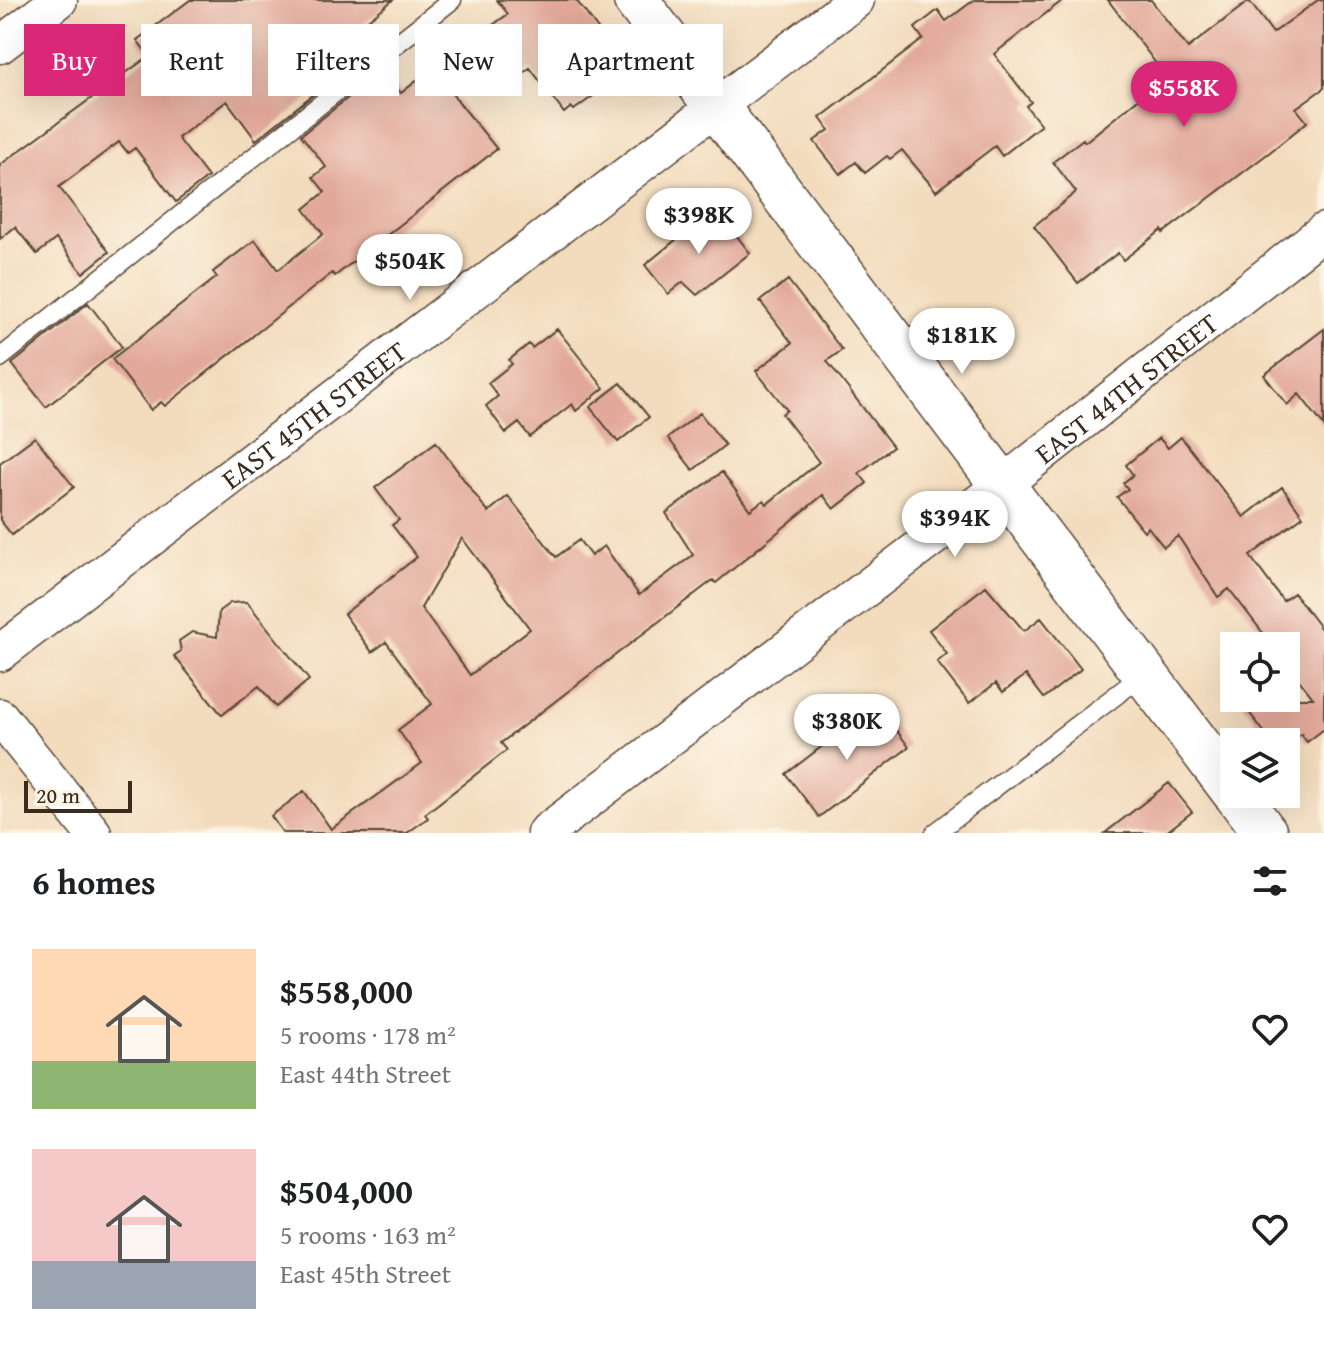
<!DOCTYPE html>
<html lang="en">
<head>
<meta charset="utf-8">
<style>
  body { margin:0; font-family:"Gentium Book Plus",serif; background:#f6f6f6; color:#202124; height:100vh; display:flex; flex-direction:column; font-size:30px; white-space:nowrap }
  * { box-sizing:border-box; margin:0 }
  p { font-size:26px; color:#757577 }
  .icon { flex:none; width:44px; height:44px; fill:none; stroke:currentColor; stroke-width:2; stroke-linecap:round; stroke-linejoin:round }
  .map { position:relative; height:833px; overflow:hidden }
  .sheet { display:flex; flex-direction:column; background:#fff; flex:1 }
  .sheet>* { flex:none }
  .guide { position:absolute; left:24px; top:24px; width:800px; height:72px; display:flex; gap:16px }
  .buttons { position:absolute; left:1220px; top:632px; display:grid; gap:16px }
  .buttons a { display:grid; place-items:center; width:80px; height:80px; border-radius:0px; background:#fff; box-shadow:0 8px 32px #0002; font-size:40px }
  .scale { position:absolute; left:24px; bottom:20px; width:108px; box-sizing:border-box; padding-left:8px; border:4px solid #3b2a1e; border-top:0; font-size:22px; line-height:28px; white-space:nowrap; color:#3b2a1e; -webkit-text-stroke:6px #fcf5e5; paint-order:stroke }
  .price { position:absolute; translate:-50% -68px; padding:0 18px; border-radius:28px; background:#fff; color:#222; font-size:26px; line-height:52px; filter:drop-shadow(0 2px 4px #0008) }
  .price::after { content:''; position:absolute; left:50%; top:48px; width:24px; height:18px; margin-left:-12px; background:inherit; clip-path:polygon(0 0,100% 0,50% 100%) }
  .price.on { background:#db2777; color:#fff }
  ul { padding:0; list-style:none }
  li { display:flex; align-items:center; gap:24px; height:200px; padding:0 32px }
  li span { display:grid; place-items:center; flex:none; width:224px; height:160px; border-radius:0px; color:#555 }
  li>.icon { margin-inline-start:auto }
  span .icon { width:96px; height:96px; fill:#fffc; stroke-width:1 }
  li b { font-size:34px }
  h2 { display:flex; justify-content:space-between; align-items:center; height:96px; padding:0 32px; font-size:34px }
  .tag { padding:0 28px; border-radius:0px; background:#fff; box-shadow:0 8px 32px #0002; font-size:28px; line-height:72px }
  .tag.on { background:#db2777; color:#fff }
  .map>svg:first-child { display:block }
  .building { fill:#e2a89a; fill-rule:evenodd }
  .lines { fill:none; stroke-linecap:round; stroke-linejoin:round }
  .service-casing { stroke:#574536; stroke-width:21 }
  .minor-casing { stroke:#574536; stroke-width:39 }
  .tertiary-casing { stroke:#574536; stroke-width:47 }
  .service { stroke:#fff; stroke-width:18 }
  .minor { stroke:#fff; stroke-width:36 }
  .tertiary { stroke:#fff; stroke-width:44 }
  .labels { text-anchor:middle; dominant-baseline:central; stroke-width:7; stroke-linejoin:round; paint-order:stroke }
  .street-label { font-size:28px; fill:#3b2a1e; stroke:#fcf5e5 }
</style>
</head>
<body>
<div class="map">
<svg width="1324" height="833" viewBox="0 0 1324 833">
  <rect width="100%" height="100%" fill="#fcf5e5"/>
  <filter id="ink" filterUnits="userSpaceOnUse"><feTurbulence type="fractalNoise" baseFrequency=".0125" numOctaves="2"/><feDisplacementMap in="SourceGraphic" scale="16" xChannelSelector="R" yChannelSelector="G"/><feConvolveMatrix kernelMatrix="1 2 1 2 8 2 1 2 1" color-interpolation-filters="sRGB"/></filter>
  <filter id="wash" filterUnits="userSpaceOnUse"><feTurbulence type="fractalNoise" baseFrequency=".006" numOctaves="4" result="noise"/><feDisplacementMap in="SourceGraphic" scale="32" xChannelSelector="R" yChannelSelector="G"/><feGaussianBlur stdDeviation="1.8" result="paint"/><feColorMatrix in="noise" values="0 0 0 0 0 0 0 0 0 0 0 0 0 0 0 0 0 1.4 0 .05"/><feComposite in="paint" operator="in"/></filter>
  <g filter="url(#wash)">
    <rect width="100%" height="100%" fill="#f3dcbd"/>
    <g id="blocks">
      <!-- building -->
      <path class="building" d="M190,0H393L353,32L368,51L256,140L227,101L178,138L208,177L176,202L135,148L128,153L119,142L59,187L109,252L83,273L56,239L37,254L15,227L0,239V165L149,56L137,40Z
        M497,0H576L606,40L602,44L622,75L574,110L571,107L564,113L530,68L510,83L475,38L508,14Z
        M974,0H1063L994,54L1031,102L1026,106L1041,125L1002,156L995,146L936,191L902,150L890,159L887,156L865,173L856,162L840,174L814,141L829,130L820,118L923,39L915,28L938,10L946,21Z
        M1108,0H1151L1188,48L1249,1L1273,33L1318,0H1324V88L1296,108L1307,122L1270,152L1163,233L1162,230L1123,260L1118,253L1078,283L1034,226L1076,192L1053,162L1083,139L1085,142L1159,82L1154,76L1161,70Z
        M432,69L497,149L335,276L332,273L165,406L161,402L151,410L112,359L217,277L213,272L255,240L278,270L323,234L304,209L325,192L313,177L326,167L301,135L383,70L401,93Z
        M715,208L750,253L697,295L683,282L668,294L645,265Z
        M788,280L842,350L827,361L893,447L859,473L867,483L834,509L823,495L716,583L713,580L501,743L507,750L425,814L428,818L407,833H283L271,816L304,791L331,829L422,763L398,730L432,704L386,642L372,652L344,614L417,557L392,525L399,520L375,488L436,442L488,512L508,496L556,557L579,540L591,556L604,546L639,595L693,555L666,513L722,472L750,510L764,500L767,504L819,462L782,414L787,410L756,371L792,343L760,301ZM462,538L530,629L470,675L421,608Z
        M88,303L122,347L46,407L12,364Z
        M557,329L604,388L576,411L572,404L530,437L519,423L506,433L486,406L498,396L488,383L512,364L509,360L529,344L532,348Z
        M1324,329V426L1299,394L1287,405L1264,375Z
        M621,383L649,417L618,442L590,407Z
        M700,413L725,445L693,470L668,438Z
        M35,437L74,487L12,535L0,520V463Z
        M1181,437L1244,517L1282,487L1303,516L1250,556L1283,601L1294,593L1324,633V729L1307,742L1301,734L1291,742H1272L1238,698H1313L1286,663V646H1273L1229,589L1218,597L1178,536L1164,547L1148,527L1144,531L1117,497L1128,489L1123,483L1133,475L1126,465L1159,438L1168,448Z
        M986,586L1024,631L1041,618L1081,669L1044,698L1026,675L1003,692L996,683L969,703L937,662L947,654L929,630Z
        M247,602L309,680L276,707L259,686L222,715L174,656L181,651L179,641L192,632L217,637L219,611L230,603Z
        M868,711L875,721L884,714L909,747L819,817L786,774Z
        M1169,783L1192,812L1165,833H1105Z"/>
    </g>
  </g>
  <g filter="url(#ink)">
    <use href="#blocks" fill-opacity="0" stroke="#574536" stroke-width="2"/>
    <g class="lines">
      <!-- service casing -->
      <g class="service-casing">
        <path id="service" d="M0,358L452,0
          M935,833L1144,674"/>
      </g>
      <!-- minor casing -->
      <g class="minor-casing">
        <g id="minor">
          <path d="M0,45L59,0"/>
          <path id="s1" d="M0,653L856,0"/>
          <path d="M0,717L93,833"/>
          <path id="s2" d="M545,833L1002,485L1324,231"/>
        </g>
      </g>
      <!-- tertiary casing -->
      <g class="tertiary-casing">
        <path id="tertiary" d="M636,0L1234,792
          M1236,794L1265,833"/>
      </g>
      <!-- service -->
      <use href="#service" class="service"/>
      <!-- minor -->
      <use href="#minor" class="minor"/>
      <!-- tertiary -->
      <use href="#tertiary" class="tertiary"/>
    </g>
  </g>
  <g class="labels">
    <!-- street labels -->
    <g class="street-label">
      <text stroke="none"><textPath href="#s2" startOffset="732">EAST 44TH STREET</textPath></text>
      <text stroke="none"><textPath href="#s1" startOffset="394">EAST 45TH STREET</textPath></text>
    </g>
  </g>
</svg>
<div class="buttons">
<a><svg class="icon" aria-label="locate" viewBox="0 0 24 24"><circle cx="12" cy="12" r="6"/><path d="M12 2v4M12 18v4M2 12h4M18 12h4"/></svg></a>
<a><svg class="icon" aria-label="layers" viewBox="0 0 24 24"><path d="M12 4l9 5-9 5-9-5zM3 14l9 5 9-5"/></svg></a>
</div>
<div class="scale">20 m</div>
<b class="price on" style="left:1184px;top:129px">$558K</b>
<b class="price" style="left:699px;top:256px">$398K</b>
<b class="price" style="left:410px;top:302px">$504K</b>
<b class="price" style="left:962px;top:376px">$181K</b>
<b class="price" style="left:955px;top:559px">$394K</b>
<b class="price" style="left:847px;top:762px">$380K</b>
<div class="guide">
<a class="tag on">Buy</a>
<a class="tag">Rent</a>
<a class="tag">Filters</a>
<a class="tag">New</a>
<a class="tag">Apartment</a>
</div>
</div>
<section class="sheet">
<h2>6 homes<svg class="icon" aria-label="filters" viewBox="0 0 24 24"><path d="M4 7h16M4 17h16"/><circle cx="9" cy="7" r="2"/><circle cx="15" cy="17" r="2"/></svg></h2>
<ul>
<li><span style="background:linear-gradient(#ffd9b3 70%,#8fb573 0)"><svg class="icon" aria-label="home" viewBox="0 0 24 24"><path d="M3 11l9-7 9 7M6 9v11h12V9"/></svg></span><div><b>$558,000</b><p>5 rooms · 178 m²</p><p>East 44th Street</p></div><svg class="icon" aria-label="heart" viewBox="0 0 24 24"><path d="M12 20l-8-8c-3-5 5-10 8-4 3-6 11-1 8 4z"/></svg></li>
<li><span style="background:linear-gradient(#f6c9c9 70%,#9aa5b1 0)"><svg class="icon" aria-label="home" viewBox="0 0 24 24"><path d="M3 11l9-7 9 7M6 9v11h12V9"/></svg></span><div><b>$504,000</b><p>5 rooms · 163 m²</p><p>East 45th Street</p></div><svg class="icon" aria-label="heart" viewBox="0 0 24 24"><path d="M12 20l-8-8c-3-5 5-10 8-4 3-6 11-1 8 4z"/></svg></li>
</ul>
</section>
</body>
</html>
